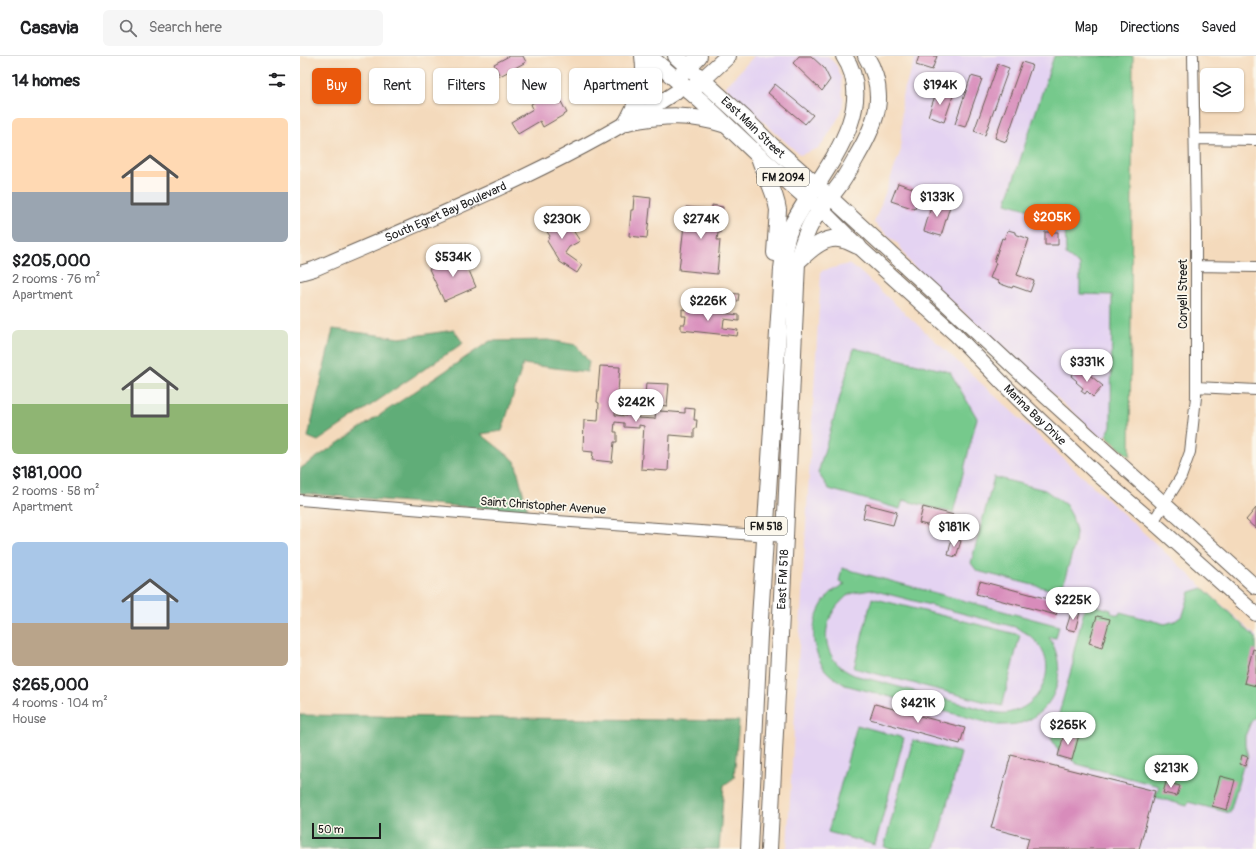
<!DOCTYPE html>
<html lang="en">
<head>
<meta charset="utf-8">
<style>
  body { margin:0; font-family:Pangolin,sans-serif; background:#f6f6f6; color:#202124; height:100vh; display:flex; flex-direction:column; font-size:15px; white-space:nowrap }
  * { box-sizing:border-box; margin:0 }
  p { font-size:13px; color:#757577 }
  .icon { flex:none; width:22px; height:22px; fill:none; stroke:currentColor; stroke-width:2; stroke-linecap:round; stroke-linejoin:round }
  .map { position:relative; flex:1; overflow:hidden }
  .side { display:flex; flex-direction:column; background:#fff; width:300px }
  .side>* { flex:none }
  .guide { position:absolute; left:12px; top:12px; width:380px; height:36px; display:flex; gap:8px }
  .buttons { position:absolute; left:900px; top:12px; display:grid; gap:8px }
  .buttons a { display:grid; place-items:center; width:44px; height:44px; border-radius:6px; background:#fff; box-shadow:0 1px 3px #0004; font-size:20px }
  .scale { position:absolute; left:12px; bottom:10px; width:69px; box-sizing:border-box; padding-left:4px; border:2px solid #1c1c1c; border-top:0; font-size:11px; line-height:14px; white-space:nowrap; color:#1c1c1c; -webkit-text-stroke:3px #fbf7ec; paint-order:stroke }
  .price { position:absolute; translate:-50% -34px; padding:0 9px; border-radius:14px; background:#fff; color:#222; font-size:13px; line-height:26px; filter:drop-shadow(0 1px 2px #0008) }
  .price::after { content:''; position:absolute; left:50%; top:24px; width:12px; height:9px; margin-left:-6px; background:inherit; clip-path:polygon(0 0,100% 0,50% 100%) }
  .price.active { background:#ea580c; color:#fff }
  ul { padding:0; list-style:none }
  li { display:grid; align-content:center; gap:8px; height:212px; padding:0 12px }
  li span { display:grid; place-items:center; height:124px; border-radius:6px; color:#555 }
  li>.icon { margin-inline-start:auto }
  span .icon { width:72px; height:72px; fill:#fffc; stroke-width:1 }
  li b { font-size:17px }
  h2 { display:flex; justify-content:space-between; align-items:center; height:48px; padding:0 12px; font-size:17px }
  .chip { padding:0 14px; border-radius:6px; background:#fff; box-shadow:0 1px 3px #0004; font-size:14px; line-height:36px }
  .chip.active { background:#ea580c; color:#fff }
  header { display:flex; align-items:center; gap:24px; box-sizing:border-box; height:56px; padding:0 20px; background:#fff; border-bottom:1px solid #e0e0e0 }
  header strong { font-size:19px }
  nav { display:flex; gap:22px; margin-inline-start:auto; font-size:14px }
  .search { width:280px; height:36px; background:#f6f6f6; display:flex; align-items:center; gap:10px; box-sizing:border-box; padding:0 14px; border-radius:6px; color:#757577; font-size:15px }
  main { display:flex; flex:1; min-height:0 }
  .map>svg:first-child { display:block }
  .built { fill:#e4d3f2 }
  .green { fill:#76c98c; stroke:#497254; fill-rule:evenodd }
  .forest { fill:#60ad78; stroke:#3e644a }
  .building { fill:#d88cbb }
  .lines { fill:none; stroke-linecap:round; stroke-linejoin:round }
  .minor-casing { stroke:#685e54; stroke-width:12 }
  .secondary-casing { stroke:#685e54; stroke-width:16 }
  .primary-casing { stroke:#685e54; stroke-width:18 }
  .minor { stroke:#fff; stroke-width:10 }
  .secondary { stroke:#fff; stroke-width:14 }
  .primary { stroke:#fff; stroke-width:16 }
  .labels { text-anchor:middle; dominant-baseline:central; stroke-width:3.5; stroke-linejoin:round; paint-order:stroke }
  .shield { fill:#fbf7ec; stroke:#5f5e5a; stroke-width:1 }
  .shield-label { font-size:11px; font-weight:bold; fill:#1c1c1c }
  .street-label { font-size:12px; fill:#1c1c1c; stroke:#fbf7ec }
</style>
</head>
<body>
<header>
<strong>Casavia</strong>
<div class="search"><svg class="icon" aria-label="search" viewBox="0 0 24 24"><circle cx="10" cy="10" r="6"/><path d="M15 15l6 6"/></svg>Search here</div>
<nav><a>Map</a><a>Directions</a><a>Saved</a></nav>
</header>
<main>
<section class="side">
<h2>14 homes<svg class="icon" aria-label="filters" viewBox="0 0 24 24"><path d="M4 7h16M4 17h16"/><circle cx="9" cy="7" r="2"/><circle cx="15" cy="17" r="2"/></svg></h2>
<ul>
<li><span style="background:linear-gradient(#ffd9b3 60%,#9aa5b1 0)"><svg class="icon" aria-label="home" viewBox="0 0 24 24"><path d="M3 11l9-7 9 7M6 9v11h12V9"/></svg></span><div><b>$205,000</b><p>2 rooms · 76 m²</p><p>Apartment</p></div></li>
<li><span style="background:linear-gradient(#dfe7d0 60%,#8fb573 0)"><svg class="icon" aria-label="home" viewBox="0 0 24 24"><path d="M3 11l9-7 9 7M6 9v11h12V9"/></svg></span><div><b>$181,000</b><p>2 rooms · 58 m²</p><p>Apartment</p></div></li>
<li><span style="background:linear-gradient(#a9c7e8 65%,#b9a48a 0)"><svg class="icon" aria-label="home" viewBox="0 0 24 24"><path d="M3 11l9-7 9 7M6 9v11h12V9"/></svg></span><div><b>$265,000</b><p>4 rooms · 104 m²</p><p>House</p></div></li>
</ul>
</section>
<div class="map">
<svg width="956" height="793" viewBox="0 0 956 793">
  <rect width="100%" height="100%" fill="#fbf7ec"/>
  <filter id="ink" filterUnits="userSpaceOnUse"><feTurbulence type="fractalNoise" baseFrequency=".025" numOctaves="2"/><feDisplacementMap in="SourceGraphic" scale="8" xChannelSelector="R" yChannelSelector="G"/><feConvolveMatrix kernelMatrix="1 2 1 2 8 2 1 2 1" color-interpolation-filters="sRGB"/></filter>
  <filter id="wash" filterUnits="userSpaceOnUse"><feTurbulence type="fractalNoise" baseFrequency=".012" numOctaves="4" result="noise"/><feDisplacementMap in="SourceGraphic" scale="16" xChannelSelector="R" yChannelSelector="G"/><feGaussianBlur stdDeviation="0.9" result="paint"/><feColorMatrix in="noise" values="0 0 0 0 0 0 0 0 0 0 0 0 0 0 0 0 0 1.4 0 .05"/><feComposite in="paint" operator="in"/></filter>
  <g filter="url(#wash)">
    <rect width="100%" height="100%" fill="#f4dabc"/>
    <!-- built -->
    <path class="built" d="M454,0H528L537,10L541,21L543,42V51L540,59L524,86L519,92L500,99L425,31Z
      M616,0H754L706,147L762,163L765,167L766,199L780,209V238L812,239L811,370L803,384L610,207L598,188L574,167L601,94L602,40Z
      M548,208L558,214L956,580V793H487L521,215Z"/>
    <!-- green -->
    <path class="green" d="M754,0H833L830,401L806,380L811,370L812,239L780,238V209L766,199L765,168L762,163L706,147Z
      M554,292L650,316L677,362L653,457L603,444L600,453L529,433L518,417Z
      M694,421L745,434L766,449L772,460L776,476L775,487L761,536L677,515L671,507Z
      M542,512L759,570L756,582L749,581C764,605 762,637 740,656C734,661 728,665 721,667C714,669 705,669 697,669L545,629C539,625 532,621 527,616C523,612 520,606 518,600C509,580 514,557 528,540C533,534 539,531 545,528L539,526ZM572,534L715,571C726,576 736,583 742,594C756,618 737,651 711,656C706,658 699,657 693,656L554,619C525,607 518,575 537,550C540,547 544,542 548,539C555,536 565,535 572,534Z
      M903,532L956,582V661L951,666L945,680V688L948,701L945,710H943L930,757L888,746L887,750L855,741L859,730L777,708L772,704L758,700L759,696L751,682L753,679L773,607V599L786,547L811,554V557L819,559L820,556L865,568L875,565L883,559L890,536Z
      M572,542L720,579L702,650L554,612Z
      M557,669L604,682L575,789L528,776Z
      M613,684L661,697L635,793H591L584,791Z"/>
    <!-- forest -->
    <path class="forest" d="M33,273L100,282L154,274L163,287L18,385L8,381Z
      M249,284L276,289L289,306L287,316L223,308L202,375L181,378L215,405L228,456L0,437V417L1,412L190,285Z
      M0,659L439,665L434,722L424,729L419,793H0Z"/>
    <g id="blocks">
      <!-- building -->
      <path class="building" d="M209,0H223L226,6L200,20L194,8Z
        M499,0H511L524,12L530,24L522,35L493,7Z
        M619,0H637L632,14L616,9Z
        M722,6L732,9L706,86L695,82Z
        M698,8L709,12L685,79L674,75Z
        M671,20L682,23L665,71L655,68Z
        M475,28L513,59L505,68L468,37Z
        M255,34L267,57L243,71L240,65L218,78L211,66L233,53L231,48Z
        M637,34L653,40L644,66L628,60Z
        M598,127L621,135L615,153L591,145Z
        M334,140L351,142L347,182L329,180L331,154H333Z
        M633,144L650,150L641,180L624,175Z
        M412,149L423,151L420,177H418L417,184H420L417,218L379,214L386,151L412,153Z
        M252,155L257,163L263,159L280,185L269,191L265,197L282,209L277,217L260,206L247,185L250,180L243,170L252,164L247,158Z
        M708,174L715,176V178L729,183L717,219L734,225L730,236L713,230L712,232L698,227V225L690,222L696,207L694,206L702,182L704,183Z
        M745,176H758V189H745Z
        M162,198L176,231L144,245L129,213Z
        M401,235L439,238L438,245L400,241Z
        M382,253L439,259V265L424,263L423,272L438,274L437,280L381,274V268H385L386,260H382Z
        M300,310L320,311L317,347H316L315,359L326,360L327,346L339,347L338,362L355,363L356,351H344L346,327L369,328L367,350L360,349V355L385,357V352L395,353L394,364H397L396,373H394V381L370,379L368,415L341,413L344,370L339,369V372L324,371V367L315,366L314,376H317V386H314L312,406L292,404L293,396L283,395L284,364L298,365L299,347L297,346Z
        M777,313L783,318L785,315L803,330L793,341L787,335L785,338L781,335L783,332L776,326L777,325L771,320Z
        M566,448L597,456L593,469L563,462Z
        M623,451L654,459L650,475L619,467Z
        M956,452V473L946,464Z
        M652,482L661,485L656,501L648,499Z
        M680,525L760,546L756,559L676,538Z
        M772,554L780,556L775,575L766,573Z
        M797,560L810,563L802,591L789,587Z
        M953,593L956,594V630L944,627Z
        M575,648L665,672L660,688L570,663Z
        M765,675L779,679L772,704L758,700Z
        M711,699L855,735L839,793H726L729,782L691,772Z
        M942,699L948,701L945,710L940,708Z
        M920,720L935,724L927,754L912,750Z
        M866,726L880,730L877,740L863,737Z"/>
    </g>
  </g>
  <g filter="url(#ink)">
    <use href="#blocks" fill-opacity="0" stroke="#685e54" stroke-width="1"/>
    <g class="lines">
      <!-- minor casing -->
      <g class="minor-casing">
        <path id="minor" d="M895,83L956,84
          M896,210L956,211
          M896,331L956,334
          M0,444L257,465L485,481
          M853,466L881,421L890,396L896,341V172L893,0"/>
      </g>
      <!-- secondary casing -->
      <g class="secondary-casing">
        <g id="secondary">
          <path d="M530,141L642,244L723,320L956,531"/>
          <path id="s1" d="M521,153L558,190L655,278L717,342L797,418L853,466L956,558"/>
          <path id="s2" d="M0,217L14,213C137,160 263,110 376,36"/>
        </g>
      </g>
      <!-- primary casing -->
      <g class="primary-casing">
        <g id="primary">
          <path d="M349,0L401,45L459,100L515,149"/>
          <path id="s3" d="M376,0L445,63L471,89L524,136"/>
          <path d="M381,19L399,0"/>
          <path d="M394,31L402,24L428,0"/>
          <path d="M327,66C365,59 389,57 426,69"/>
          <path d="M327,66C340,40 347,31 343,0"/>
          <path d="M460,104C466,122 475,134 478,154L475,197"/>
          <path d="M497,206C509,195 525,178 543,184C548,185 553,188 558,190"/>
          <path d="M449,793L459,579L482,213C484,199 484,184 491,171C515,123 582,57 544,0"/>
          <path id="s4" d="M469,793L485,481L497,206C501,192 505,178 512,166C520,152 532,140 541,127C547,118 552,109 557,100C577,66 588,37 566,0"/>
        </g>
      </g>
      <!-- minor -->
      <use href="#minor" class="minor"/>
      <!-- secondary -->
      <use href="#secondary" class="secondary"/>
      <!-- primary -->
      <use href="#primary" class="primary"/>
    </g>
  </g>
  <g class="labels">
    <!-- shield labels -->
    <g class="shield">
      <rect x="457" y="112" width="52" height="18" rx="3"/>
      <rect x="445" y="461" width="42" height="18" rx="3"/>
    </g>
    <g class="shield-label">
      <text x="483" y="121">FM 2094</text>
      <text x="466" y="470">FM 518</text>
    </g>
    <!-- street labels -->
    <g class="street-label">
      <text stroke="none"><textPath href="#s3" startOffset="105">East Main Street</textPath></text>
      <text stroke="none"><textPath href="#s2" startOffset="158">South Egret Bay Boulevard</textPath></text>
      <text transform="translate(883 238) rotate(-90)">Coryell Street</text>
      <text stroke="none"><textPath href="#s1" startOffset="297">Marina Bay Drive</textPath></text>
      <text transform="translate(243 450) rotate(4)">Saint Christopher Avenue</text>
      <text stroke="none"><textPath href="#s4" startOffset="270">East FM 518</textPath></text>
    </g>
  </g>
</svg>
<div class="buttons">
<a><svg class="icon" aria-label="layers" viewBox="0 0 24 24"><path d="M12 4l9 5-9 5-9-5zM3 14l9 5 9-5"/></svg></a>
</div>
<div class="scale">50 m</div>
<b class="price" style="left:640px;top:50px">$194K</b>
<b class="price" style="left:637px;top:162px">$133K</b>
<b class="price active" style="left:752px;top:182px">$205K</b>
<b class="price" style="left:262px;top:184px">$230K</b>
<b class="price" style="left:401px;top:184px">$274K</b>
<b class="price" style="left:153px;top:222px">$534K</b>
<b class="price" style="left:408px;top:266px">$226K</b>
<b class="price" style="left:787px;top:327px">$331K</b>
<b class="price" style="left:336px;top:367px">$242K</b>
<b class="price" style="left:654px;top:492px">$181K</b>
<b class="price" style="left:773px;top:565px">$225K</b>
<b class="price" style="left:618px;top:668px">$421K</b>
<b class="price" style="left:768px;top:690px">$265K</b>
<b class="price" style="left:871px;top:733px">$213K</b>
<div class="guide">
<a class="chip active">Buy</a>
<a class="chip">Rent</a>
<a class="chip">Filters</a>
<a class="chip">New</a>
<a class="chip">Apartment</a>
</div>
</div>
</main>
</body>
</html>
